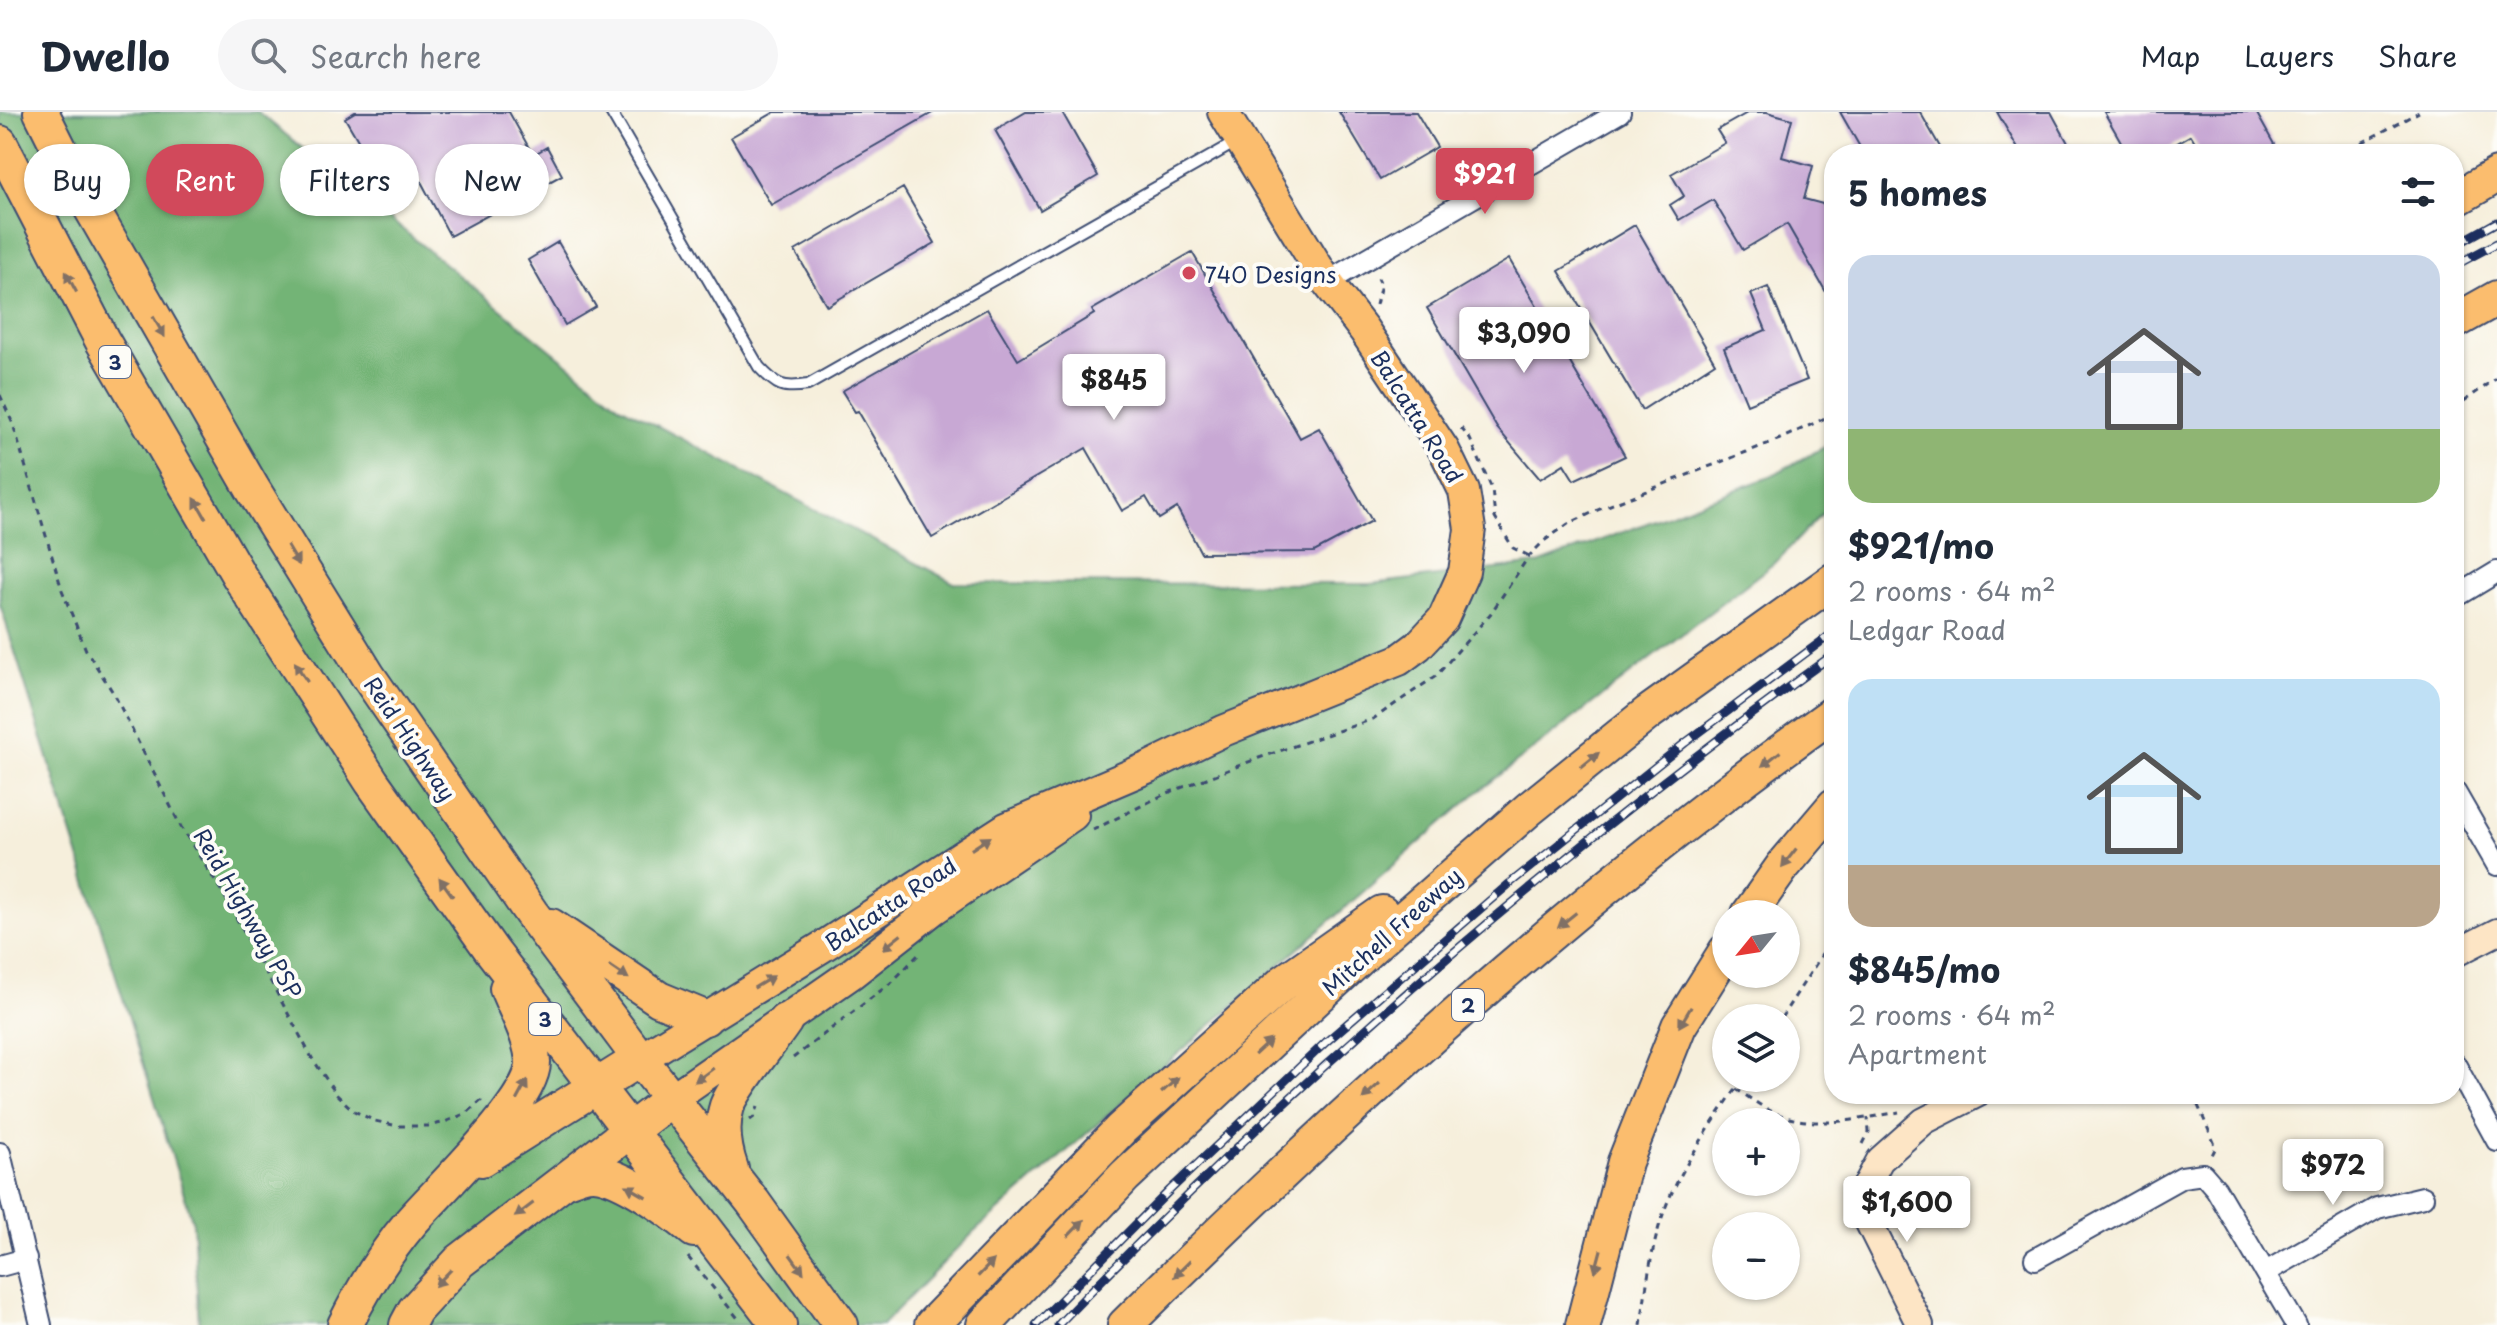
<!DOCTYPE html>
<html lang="en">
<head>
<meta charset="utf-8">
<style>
  body { margin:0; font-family:"Playpen Sans",sans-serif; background:#f6f6f7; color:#1f2937; height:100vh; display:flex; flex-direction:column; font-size:30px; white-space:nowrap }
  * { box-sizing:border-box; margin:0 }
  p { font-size:26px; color:#747a83 }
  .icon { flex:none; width:44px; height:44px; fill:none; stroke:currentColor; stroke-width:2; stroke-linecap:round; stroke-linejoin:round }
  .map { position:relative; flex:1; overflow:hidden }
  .panel { position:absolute; left:1824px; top:32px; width:640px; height:960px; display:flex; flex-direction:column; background:#fff; border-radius:32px; box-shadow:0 2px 6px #0004 }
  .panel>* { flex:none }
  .top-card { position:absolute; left:24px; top:32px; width:760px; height:72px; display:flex; gap:16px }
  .needle { width:52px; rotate:240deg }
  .controls { position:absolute; left:1712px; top:788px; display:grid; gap:16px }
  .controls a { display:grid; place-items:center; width:88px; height:88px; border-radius:50%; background:#fff; box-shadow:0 2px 6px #0004; font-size:40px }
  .price { position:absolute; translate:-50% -68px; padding:0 18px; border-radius:8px; background:#fff; color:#222; font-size:26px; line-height:52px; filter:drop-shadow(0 2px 4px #0008) }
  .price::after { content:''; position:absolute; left:50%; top:48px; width:24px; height:18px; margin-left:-12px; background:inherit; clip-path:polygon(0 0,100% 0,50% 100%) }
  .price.current { background:#d1495b; color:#fff }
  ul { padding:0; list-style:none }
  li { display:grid; align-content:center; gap:16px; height:424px; padding:0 24px }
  li span { display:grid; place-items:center; height:248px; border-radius:24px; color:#555 }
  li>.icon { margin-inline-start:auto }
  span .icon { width:144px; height:144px; fill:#fffc; stroke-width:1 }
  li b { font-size:34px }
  h2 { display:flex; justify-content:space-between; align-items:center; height:96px; padding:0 24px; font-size:34px }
  .tag { padding:0 28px; border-radius:36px; background:#fff; box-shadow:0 2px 6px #0004; font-size:28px; line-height:72px }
  .tag.current { background:#d1495b; color:#fff }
  header { display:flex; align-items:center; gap:48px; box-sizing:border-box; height:112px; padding:0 40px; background:#fff; border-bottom:2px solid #e0e1e3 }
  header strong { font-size:38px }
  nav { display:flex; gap:44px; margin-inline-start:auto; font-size:28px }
  .search { width:560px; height:72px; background:#f6f6f7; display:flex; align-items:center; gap:20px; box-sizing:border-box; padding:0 28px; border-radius:44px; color:#747a83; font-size:30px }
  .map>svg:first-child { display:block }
  .forest { fill:#73b476; stroke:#47726a; stroke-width:2 }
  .building { fill:#c8a8d4 }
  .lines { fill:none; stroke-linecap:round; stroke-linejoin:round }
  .lane-casing { stroke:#3c4c71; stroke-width:14 }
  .street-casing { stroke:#3c4c71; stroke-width:24 }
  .secondary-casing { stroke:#3c4c71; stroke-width:30 }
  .primary-casing { stroke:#3c4c71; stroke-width:34 }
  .highway-casing { stroke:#3c4c71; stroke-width:38 }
  .path { stroke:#3c4c71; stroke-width:3; stroke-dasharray:6 6; stroke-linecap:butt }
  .lane { stroke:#fff; stroke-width:10 }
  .street { stroke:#fff; stroke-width:20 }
  .secondary { stroke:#fde5c5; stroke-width:26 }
  .primary { stroke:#fbbd6e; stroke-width:30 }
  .highway { stroke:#fbbd6e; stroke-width:34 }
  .rail-casing { stroke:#1b2f5e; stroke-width:9 }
  .rail { stroke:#fdfcf7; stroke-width:6; stroke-dasharray:18; stroke-linecap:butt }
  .oneway { fill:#806f65 }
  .poi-dot { fill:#d1495b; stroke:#fdfcf7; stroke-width:3 }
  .labels { text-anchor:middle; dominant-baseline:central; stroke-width:8; stroke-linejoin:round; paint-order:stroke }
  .shield { fill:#fdfcf7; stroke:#5f6c8c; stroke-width:2 }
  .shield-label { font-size:20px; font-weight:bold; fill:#1b2f5e }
  .poi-label { font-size:22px; fill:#1b2f5e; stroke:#fdfcf7; text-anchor:start }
  .street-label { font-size:22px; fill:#1b2f5e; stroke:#fdfcf7 }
</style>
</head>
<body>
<header>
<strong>Dwello</strong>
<div class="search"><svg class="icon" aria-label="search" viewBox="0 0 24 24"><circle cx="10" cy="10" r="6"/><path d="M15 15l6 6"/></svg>Search here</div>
<nav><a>Map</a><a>Layers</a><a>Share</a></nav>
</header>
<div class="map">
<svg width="2497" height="1213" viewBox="0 0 2497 1213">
  <rect width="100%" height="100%" fill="#fdfcf7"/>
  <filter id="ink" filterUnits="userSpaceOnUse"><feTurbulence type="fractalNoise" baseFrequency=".0125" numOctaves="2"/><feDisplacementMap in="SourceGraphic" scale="16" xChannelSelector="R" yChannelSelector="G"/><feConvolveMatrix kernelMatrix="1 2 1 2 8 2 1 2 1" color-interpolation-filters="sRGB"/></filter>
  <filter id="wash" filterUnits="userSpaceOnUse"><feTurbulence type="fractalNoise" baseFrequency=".006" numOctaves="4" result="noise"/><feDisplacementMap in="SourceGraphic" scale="32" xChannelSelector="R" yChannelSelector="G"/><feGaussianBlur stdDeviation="1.8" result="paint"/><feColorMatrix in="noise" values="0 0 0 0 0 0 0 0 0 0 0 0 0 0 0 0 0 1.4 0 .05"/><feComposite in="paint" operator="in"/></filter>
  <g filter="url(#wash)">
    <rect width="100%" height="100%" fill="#f6efdc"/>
    <!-- forest -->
    <path class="forest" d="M0,0H258L620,294L954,471L1370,472L1538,452L1767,366L1834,330V389L1778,448L1474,683L973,1121L882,1213H199L193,1111L0,492Z"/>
    <g id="blocks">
      <!-- building -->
      <path class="building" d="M355,0H509L533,43L547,35L562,63L450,124L410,49L380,66L345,6Z
        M775,0H934L771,93L731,25Z
        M1026,0H1062L1098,64L1040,98L995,18Z
        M1339,0H1416L1437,35L1380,68Z
        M1749,0H1767L1792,7L1782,45L1813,54L1804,87L1834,95V109L1828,130L1834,132V194L1787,112L1743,138L1713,88L1679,108L1670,93L1684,84L1671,62L1725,31L1717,18Z
        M1840,0H1920L1944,42H1864Z
        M1997,0H2051L2074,42H2021Z
        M2104,0H2256L2275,34L2261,42H2202L2191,23L2158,42H2128Z
        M903,76L935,131L827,194L795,139Z
        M1635,113L1715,251L1642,298L1559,159Z
        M558,130L596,195L565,213L528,148Z
        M1192,140L1300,326L1319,316L1372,409L1314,440L1201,441L1177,396L1159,407L1146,385L1122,399L1086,336L932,426L858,299L855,300L842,279L987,197L1018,248L1094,202L1092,198Z
        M1509,147L1625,344L1574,368L1564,352L1540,367L1497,316L1427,196Z
        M1768,175L1807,268L1747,292L1724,236L1766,218L1751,182Z"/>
    </g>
  </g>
  <g filter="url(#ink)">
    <use href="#blocks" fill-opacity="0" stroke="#3c4c71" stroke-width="2"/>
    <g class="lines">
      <!-- lane casing -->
      <g class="lane-casing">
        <path id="lane" d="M611,0L759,255C777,274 782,277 808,273L1238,29"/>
      </g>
      <!-- street casing -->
      <g class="street-casing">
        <path id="street" d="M1327,170L1620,0
          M2454,486L2497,460
          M2455,680L2497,753
          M2455,952L2497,1029
          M0,1041L41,1213
          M2035,1147L2182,1065L2203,1062L2216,1077L2296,1213
          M0,1154L26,1147
          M2266,1160L2377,1096L2423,1085"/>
      </g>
      <!-- secondary casing -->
      <g class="secondary-casing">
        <path id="secondary" d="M2454,842L2497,820
          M1920,1213L1866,1105L1865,1076L1880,1048L1924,1009L1977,982"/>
      </g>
      <!-- primary casing -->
      <g class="primary-casing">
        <path id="primary" d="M640,947L822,835L1006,716L1149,655L1223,619L1399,548L1418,534L1443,507L1464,460L1470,417L1464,379L1444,338L1364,218L1327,170L1223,0
          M671,987L851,862L934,797L1073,703"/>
      </g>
      <!-- highway casing -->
      <g class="highway-casing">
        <path id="highway" d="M41,0L74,66L252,376L368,564L531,801L640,947L753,1090L841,1213
          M0,31L102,228L239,464L372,670L492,839L779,1213
          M2454,88L2497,63
          M2454,210L2497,186
          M1749,802L1783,754L1834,694
          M551,814L659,887L705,906
          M481,1047L640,947
          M731,1057C724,1037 720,1016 727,994C735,973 771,930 785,909
          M564,1069C574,1065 584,1060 595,1061C623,1063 672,1100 694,1118
          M345,1213C363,1177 385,1141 411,1110C437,1080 533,989 533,951C532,926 516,899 507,876
          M407,1213L415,1198L460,1149L671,987
          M932,1213L1121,1017L1284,870L1382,801
          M984,1213L1125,1064L1377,830L1529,697L1648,601L1834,468
          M1125,1213C1347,994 1580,782 1834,601
          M1583,1213L1625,1050L1679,914L1726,839"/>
      </g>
      <!-- path -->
      <path class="path" d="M2341,42L2419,0
        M1376,193L1381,172L1378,166
        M0,283L13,312L62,478L86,538L114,582L181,715L224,783L312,946L337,983L354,999L375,1009L398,1014H428L442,1011L467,1001L483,987
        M2454,296L2497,266
        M1461,316L1470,327L1492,377L1495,406L1513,436L1529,444
        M1093,718L1165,682L1259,646L1373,607L1436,564L1491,501L1529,444L1544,429L1568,412L1600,397L1780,327L1834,302
        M1781,906L1834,824
        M793,946L892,870L919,842
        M1736,977C1750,986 1764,997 1780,1003C1818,1017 1860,1007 1899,1000
        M2193,982L2216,1035L2211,1045
        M750,1008L754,1005L758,995
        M1863,1032L1869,1020L1868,1006
        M688,1145L741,1210
        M1641,1213C1647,1171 1652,1126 1669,1087C1688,1044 1717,1005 1743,966"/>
      <!-- lane -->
      <use href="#lane" class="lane"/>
      <!-- street -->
      <use href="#street" class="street"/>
      <!-- secondary -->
      <use href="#secondary" class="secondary"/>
      <!-- primary -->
      <use href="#primary" class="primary"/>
      <!-- highway -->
      <use href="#highway" class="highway"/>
      <!-- rail casing -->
      <g class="rail-casing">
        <path id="rail" d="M2454,134L2497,110
          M2454,154L2497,131
          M1036,1213L1170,1078L1326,930L1509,772L1685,631L1834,520
          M1058,1213C1295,967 1556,742 1834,542"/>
      </g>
      <!-- rail -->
      <use href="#rail" class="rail"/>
    </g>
    <!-- one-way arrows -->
    <defs><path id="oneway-solid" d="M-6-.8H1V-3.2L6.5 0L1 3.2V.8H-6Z" transform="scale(2)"/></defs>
    <g class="oneway">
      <use href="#oneway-solid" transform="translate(71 170) rotate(-118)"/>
      <use href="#oneway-solid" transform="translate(159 215) rotate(60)"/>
      <use href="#oneway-solid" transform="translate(200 396) rotate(-120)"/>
      <use href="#oneway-solid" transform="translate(293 443) rotate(59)"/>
      <use href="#oneway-solid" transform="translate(301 560) rotate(-123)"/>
      <use href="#oneway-solid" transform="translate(1771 647) rotate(142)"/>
      <use href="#oneway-solid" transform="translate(1590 648) rotate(-39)"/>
      <use href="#oneway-solid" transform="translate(981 731) rotate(-33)"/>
      <use href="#oneway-solid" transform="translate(1789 746) rotate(128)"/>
      <use href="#oneway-solid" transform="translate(446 775) rotate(-126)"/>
      <use href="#oneway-solid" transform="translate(1567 808) rotate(141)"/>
      <use href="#oneway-solid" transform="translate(892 830) rotate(142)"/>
      <use href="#oneway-solid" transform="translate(619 860) rotate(34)"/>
      <use href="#oneway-solid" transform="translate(764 870) rotate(-31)"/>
      <use href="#oneway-solid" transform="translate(1685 905) rotate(121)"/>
      <use href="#oneway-solid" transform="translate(1263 935) rotate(-43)"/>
      <use href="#oneway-solid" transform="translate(704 963) rotate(144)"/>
      <use href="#oneway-solid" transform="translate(1170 973) rotate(-42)"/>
      <use href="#oneway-solid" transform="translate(522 978) rotate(-62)"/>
      <use href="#oneway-solid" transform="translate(1371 979) rotate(138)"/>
      <use href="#oneway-solid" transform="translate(636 1079) rotate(-150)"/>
      <use href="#oneway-solid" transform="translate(524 1098) rotate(143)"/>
      <use href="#oneway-solid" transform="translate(1076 1116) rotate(-46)"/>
      <use href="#oneway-solid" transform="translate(1598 1149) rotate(105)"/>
      <use href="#oneway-solid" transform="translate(797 1152) rotate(54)"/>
      <use href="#oneway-solid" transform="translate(986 1156) rotate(-46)"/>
      <use href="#oneway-solid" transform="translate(1182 1157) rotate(135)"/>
      <use href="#oneway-solid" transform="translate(443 1166) rotate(134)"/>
    </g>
  </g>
  <!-- markers -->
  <circle class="poi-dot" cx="1189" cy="161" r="8"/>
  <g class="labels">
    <!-- shield labels -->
    <g class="shield">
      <rect x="99" y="234" width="32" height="32" rx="6"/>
      <rect x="1452" y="877" width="32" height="32" rx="6"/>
      <rect x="529" y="891" width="32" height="32" rx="6"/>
    </g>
    <g class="shield-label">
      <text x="115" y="250">3</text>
      <text x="1468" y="893">2</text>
      <text x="545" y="907">3</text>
    </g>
    <!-- poi labels -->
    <g class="poi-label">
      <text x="1205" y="161">740 Designs</text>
    </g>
    <!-- street labels -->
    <g class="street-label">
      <text transform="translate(1418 304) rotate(58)">Balcatta Road</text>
      <text transform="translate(411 626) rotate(56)">Reid Highway</text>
      <text transform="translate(890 791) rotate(-33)">Balcatta Road</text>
      <text transform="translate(249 801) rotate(60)">Reid Highway PSP</text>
      <text transform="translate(1391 819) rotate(-42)">Mitchell Freeway</text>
    </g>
  </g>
</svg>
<div class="controls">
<a><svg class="needle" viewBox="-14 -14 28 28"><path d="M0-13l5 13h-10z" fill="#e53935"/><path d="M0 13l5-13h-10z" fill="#747a83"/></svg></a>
<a><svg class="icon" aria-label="layers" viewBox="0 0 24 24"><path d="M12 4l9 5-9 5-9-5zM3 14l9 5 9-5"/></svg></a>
<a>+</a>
<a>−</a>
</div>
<b class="price current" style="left:1485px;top:104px">$921</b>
<b class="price" style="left:1524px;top:263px">$3,090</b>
<b class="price" style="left:1114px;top:310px">$845</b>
<b class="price" style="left:2333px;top:1095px">$972</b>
<b class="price" style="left:1907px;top:1132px">$1,600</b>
<div class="top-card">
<a class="tag">Buy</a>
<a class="tag current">Rent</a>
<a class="tag">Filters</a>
<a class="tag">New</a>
</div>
<section class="panel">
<h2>5 homes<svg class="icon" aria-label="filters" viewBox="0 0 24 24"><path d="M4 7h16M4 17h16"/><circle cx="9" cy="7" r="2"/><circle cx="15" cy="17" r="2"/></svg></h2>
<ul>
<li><span style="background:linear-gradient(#c9d6e8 70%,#8fb573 0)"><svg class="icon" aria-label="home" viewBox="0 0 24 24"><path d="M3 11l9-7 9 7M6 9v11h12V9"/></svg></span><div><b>$921/mo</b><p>2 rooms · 64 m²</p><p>Ledgar Road</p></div></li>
<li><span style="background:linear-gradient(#bfe0f5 75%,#b9a48a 0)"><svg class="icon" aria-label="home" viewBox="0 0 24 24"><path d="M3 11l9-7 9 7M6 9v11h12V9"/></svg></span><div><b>$845/mo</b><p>2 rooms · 64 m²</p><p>Apartment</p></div></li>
</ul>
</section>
</div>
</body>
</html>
